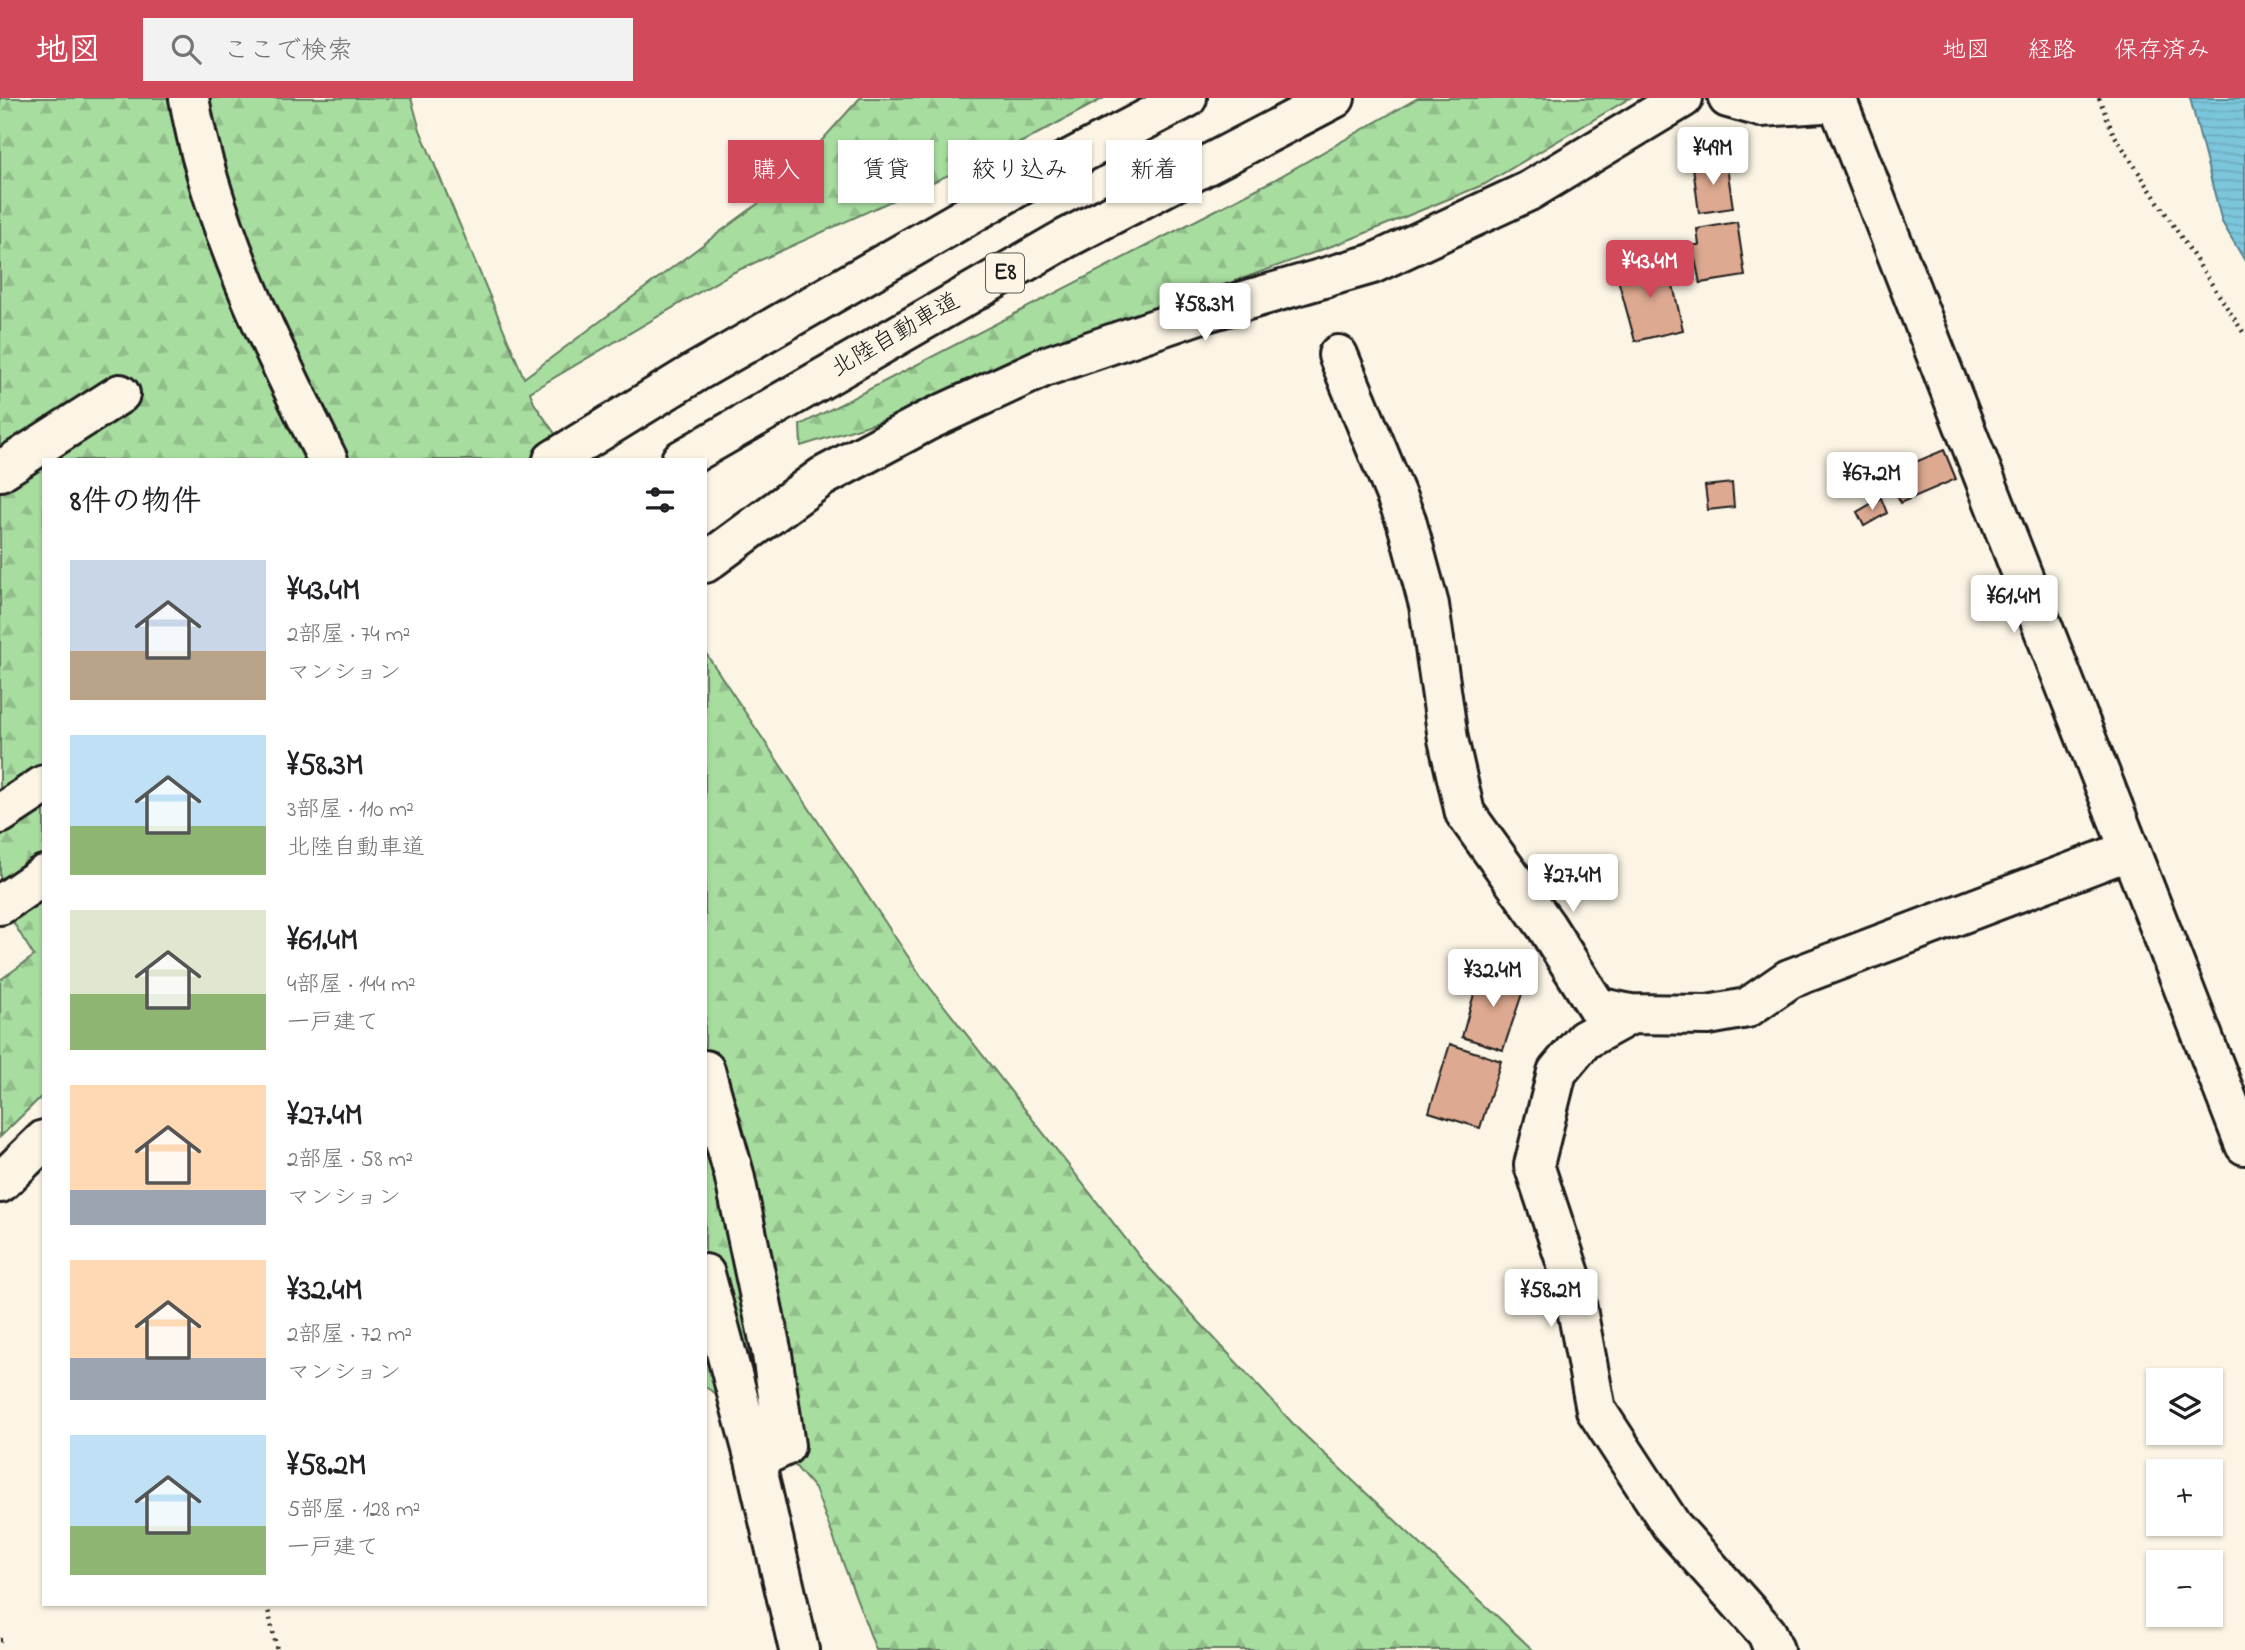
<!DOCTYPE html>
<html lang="ja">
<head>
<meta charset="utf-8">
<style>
  body { margin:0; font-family:"Indie Flower","Klee One",sans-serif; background:#f2f2f2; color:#202124; height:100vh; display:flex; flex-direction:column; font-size:26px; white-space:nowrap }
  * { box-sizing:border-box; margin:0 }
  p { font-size:23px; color:#757577 }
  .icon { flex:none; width:38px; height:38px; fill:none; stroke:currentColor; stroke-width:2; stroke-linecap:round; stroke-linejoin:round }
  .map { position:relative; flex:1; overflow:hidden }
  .sheet { position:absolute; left:42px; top:360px; width:665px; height:1148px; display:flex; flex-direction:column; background:#fff; border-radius:0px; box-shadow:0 2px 5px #0004 }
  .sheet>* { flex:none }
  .hud { position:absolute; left:728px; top:42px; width:665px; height:63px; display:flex; gap:14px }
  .tools { position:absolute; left:2146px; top:1270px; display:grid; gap:14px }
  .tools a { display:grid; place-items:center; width:77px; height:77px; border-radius:0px; background:#fff; box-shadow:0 2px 5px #0004; font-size:35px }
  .price { position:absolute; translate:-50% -60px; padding:0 16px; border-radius:7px; background:#fff; color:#222; font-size:23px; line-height:46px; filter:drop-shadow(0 2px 4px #0008) }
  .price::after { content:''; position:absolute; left:50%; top:42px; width:21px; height:16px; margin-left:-10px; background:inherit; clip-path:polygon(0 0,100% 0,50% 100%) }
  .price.on { background:#d1495b; color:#fff }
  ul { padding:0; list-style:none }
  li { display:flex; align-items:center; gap:21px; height:175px; padding:0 28px }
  li span { display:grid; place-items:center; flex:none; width:196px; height:140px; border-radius:0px; color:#555 }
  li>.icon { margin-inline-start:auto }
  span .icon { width:84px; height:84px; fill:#fffc; stroke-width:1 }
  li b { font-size:30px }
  h2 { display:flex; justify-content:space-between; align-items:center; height:84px; padding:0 28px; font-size:30px }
  .chip { padding:0 24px; border-radius:0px; background:#fff; box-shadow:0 2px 5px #0004; font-size:24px; line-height:63px }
  .chip.on { background:#d1495b; color:#fff }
  header { display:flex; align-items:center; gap:42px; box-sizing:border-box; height:98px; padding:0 35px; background:#d1495b; color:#fff }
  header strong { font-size:33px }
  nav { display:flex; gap:38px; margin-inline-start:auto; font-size:24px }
  .search { width:490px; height:63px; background:#f2f2f2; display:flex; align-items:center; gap:18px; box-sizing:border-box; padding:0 24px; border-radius:0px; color:#757577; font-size:26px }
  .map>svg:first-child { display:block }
  .forest { fill:url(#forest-firs); stroke:#627c5e; stroke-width:2 }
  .water { fill:url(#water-rules); stroke:#56828f; stroke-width:2 }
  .building { fill:#dda991; stroke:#1c1c1c; stroke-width:2 }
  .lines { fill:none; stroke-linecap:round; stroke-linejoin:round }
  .minor-casing { stroke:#1c1c1c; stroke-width:44 }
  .highway-casing { stroke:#1c1c1c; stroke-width:44 }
  .path { stroke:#1c1c1c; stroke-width:4.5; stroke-dasharray:2 5; stroke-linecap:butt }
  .minor { stroke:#fcf5e5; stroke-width:38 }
  .highway { stroke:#fcf5e5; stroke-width:38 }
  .labels { text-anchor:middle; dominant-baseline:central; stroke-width:6; stroke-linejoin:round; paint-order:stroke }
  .shield { fill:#fcf5e5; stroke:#5f5d58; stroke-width:2 }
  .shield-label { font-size:23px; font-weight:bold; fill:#1c1c1c }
  .street-label { font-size:24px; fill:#1c1c1c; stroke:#fcf5e5 }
</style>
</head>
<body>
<header>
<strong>地図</strong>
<div class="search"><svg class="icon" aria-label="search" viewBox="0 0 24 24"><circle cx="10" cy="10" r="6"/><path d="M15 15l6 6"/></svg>ここで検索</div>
<nav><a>地図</a><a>経路</a><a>保存済み</a></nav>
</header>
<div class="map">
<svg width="2245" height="1552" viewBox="0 0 2245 1552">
  <defs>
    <pattern id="forest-firs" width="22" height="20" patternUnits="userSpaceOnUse" patternTransform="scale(1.75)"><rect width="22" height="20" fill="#a8dda0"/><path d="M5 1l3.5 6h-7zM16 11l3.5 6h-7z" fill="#90bd89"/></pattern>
    <pattern id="water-rules" width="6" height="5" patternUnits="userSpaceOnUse" patternTransform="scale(1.75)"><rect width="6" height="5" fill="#7cc6dc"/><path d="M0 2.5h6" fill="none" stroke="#6baabc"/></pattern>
  </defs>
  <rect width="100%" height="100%" fill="#fcf5e5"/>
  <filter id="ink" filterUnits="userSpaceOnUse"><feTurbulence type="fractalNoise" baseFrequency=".0143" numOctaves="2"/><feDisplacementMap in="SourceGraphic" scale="14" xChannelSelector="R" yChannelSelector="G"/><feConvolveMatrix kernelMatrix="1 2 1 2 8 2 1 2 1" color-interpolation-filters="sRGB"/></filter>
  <g filter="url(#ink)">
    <!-- forest -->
    <path class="forest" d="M0,0H411L420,32L524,280L779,90L860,0H1104L1026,42L732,175L530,294L534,305L573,362H44V996L0,1039V882L34,858L0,803Z
      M1418,0H1630L1485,86L1351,141L1077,241L888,321L801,348L800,327L1272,83Z
      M705,554L921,878L1143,1163L1297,1330L1533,1552H876L815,1391L752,1317L705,1289Z"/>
    <!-- water -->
    <path class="water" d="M2190,0H2245V163L2222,124Z"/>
    <!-- building -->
    <path class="building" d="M1726,62L1733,110L1699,115L1693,69Z
      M1737,124L1745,178L1700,185L1692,147H1699L1697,131Z
      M1667,160L1683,232L1635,243L1616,174Z
      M1944,352L1956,381L1900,405L1889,375Z
      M1732,385L1734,409L1708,412L1705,388Z
      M1881,400L1887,415L1864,428L1857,414Z
      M1481,871L1526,884L1503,952L1462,939Z
      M1450,946L1501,963L1480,1030L1429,1014Z"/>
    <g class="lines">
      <!-- minor casing -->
      <g class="minor-casing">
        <path id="minor" d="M189,0C211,127 271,248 328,362
          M1728,0L1761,9L1838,4
          M1836,0L2245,1047
          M1338,257L1406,422L1429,507L1448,641L1465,715L1546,828L1597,909L1631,916L1708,917L1747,910L1789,881L2130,752
          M0,373L120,296
          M705,465L822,379L927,323L1044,269L1199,216L1372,166L1529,93L1683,0
          M1631,916L1584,942L1557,974L1534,1067L1571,1179L1596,1312L1671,1427L1767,1535L1774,1552
          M705,972L734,1076L772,1256L785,1348L755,1362
          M0,1085L44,1042
          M705,1176L755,1362L799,1552"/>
      </g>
      <!-- highway casing -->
      <g class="highway-casing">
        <path id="highway" d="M553,362L696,274L1028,83L1187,0
          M681,362L1063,142L1335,0
          M0,716L44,687
          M0,807L44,777"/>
      </g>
      <!-- path -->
      <path class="path" d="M2099,0L2113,35L2245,237
        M267,1507L277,1552
        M0,1542H2"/>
      <!-- minor -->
      <use href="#minor" class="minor"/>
      <!-- highway -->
      <use href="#highway" class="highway"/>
    </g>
  </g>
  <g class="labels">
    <!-- shield labels -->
    <rect class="shield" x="986" y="155.5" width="38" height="39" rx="5"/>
    <g class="shield-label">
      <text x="1005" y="175">E8</text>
    </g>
    <!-- street labels -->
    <g class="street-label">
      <text transform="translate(896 238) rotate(-30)">北陸自動車道</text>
    </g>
  </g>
</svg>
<div class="tools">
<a><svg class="icon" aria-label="layers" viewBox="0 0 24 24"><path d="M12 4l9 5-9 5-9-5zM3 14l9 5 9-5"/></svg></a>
<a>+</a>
<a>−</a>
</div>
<b class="price" style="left:1713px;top:89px">¥49M</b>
<b class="price on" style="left:1650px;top:202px">¥43.4M</b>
<b class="price" style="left:1205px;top:245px">¥58.3M</b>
<b class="price" style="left:1872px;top:414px">¥67.2M</b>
<b class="price" style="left:2014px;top:537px">¥61.4M</b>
<b class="price" style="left:1573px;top:816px">¥27.4M</b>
<b class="price" style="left:1493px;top:911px">¥32.4M</b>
<b class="price" style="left:1551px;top:1231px">¥58.2M</b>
<div class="hud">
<a class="chip on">購入</a>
<a class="chip">賃貸</a>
<a class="chip">絞り込み</a>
<a class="chip">新着</a>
</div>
<section class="sheet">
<h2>8件の物件<svg class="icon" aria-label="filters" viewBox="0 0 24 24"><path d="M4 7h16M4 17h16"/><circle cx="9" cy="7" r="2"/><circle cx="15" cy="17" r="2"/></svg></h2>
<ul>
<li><span style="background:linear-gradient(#c9d6e8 65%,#b9a48a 0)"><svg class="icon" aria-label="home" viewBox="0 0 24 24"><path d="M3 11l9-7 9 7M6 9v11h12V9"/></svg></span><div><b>¥43.4M</b><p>2部屋 · 74 m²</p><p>マンション</p></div></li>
<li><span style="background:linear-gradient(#bfe0f5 65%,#8fb573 0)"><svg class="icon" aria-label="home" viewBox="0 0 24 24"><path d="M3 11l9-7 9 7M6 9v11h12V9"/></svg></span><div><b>¥58.3M</b><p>3部屋 · 110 m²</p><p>北陸自動車道</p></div></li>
<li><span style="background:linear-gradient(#dfe7d0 60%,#8fb573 0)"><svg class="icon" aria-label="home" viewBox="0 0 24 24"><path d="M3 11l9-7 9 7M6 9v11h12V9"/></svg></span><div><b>¥61.4M</b><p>4部屋 · 144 m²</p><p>一戸建て</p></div></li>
<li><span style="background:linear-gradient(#ffd9b3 75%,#9aa5b1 0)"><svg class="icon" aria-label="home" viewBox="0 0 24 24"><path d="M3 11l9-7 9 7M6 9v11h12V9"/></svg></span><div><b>¥27.4M</b><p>2部屋 · 58 m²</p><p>マンション</p></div></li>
<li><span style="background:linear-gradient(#ffd9b3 70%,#9aa5b1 0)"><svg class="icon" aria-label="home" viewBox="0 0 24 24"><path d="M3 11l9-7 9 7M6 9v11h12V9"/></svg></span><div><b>¥32.4M</b><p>2部屋 · 72 m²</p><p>マンション</p></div></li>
<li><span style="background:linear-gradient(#bfe0f5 65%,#8fb573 0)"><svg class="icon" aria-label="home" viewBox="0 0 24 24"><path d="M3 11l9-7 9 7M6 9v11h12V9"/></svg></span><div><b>¥58.2M</b><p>5部屋 · 128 m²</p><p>一戸建て</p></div></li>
</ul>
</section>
</div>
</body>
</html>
